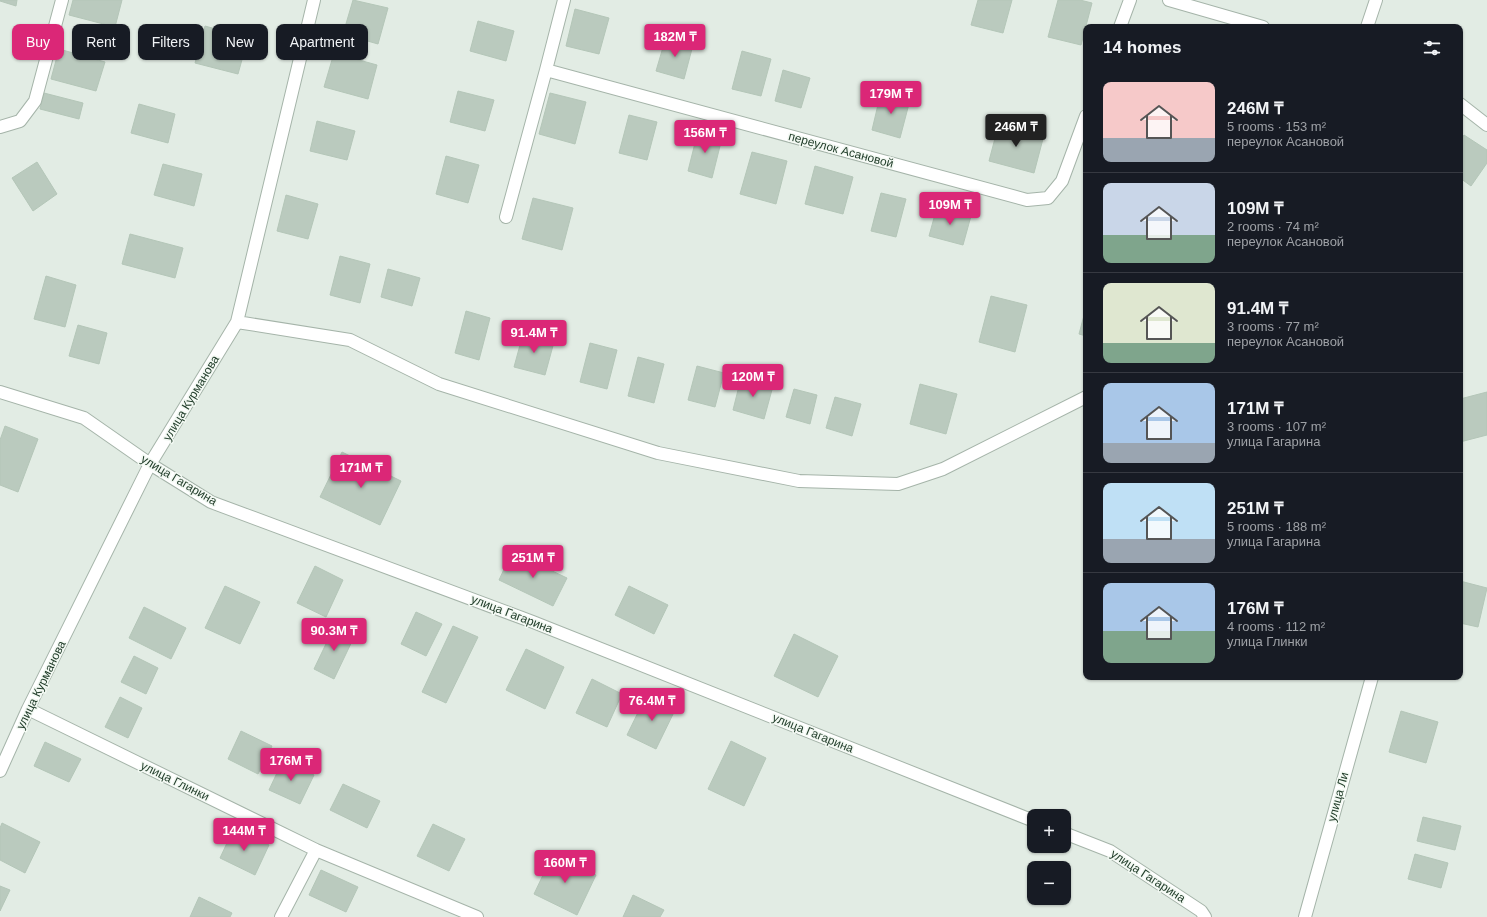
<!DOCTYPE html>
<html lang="en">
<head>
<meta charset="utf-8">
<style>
  body { margin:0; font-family:Arial,sans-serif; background:#242831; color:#f1f3f6; height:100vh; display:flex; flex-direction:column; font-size:15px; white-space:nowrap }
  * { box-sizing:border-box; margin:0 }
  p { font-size:13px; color:#9ea1a6 }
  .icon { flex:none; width:22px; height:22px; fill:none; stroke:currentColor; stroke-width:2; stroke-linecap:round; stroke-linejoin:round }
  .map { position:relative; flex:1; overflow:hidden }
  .details { position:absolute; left:1083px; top:24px; width:380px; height:656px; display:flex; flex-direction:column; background:#171b24; border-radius:8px; box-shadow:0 1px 3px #0004 }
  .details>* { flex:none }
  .hud { position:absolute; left:12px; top:24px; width:380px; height:36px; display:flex; gap:8px }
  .controls { position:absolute; left:1027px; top:809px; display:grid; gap:8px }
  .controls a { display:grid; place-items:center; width:44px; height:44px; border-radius:8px; background:#171b24; box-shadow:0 1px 3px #0004; font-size:20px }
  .price { position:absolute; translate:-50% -34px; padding:0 9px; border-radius:4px; background:#db2777; color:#fff; font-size:13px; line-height:26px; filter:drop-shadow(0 1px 2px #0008) }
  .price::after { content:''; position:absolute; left:50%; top:24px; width:12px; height:9px; margin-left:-6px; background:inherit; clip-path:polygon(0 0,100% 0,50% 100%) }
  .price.selected { background:#222; color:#fff }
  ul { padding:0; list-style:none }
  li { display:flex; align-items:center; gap:12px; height:100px; padding:0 20px }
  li+li { border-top:1px solid #363941 }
  li span { display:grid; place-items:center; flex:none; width:112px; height:80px; border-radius:8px; color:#555 }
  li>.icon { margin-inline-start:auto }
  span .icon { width:48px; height:48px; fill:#fffc; stroke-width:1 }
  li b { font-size:17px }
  h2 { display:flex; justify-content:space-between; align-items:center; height:48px; padding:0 20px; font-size:17px }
  .chip { padding:0 14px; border-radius:8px; background:#171b24; box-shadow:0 1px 3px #0004; font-size:14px; line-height:36px }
  .chip.selected { background:#db2777; color:#fff }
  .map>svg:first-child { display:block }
  .building { fill:#bacabe; stroke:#b4c6b8 }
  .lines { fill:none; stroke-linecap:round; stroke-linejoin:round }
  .minor-casing { stroke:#a5b4a9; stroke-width:14 }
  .minor { stroke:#fff; stroke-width:12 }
  .labels { text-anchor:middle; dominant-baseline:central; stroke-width:3; stroke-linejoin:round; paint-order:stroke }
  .street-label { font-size:12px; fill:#223e2b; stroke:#f3f9f3 }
</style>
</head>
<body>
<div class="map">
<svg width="1487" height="917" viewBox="0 0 1487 917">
  <rect width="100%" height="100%" fill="#e2ece4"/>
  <!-- building -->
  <path class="building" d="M0,0H17L16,6L0,1Z
    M73,0H122L115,27L69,15Z
    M353,0L388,8L378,44L343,34Z
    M978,0H1012L1003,33L971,25Z
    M1058,0H1080L1092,3L1081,45L1048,37Z
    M575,9L609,18L599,54L566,46Z
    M478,21L514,31L506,61L470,51Z
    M205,26L248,38L238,74L195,63Z
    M666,37L693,45L684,79L656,71Z
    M59,49L105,62L96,91L51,79Z
    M742,51L771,59L761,96L732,89Z
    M334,53L377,65L368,99L324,87Z
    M783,70L810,78L801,108L775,101Z
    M458,91L494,100L485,131L450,122Z
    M881,92L910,100L900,138L872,130Z
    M44,93L83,103L79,119L40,109Z
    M550,93L586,102L575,144L539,134Z
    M139,104L175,114L168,143L131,133Z
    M629,115L657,122L647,160L619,153Z
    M317,121L355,131L347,160L310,151Z
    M999,123L1044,135L1034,173L989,161Z
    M698,131L722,138L712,178L688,171Z
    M1464,135L1487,150V163L1471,186L1460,178V141Z
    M752,152L787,161L776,204L740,194Z
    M446,156L479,165L468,203L436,194Z
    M37,162L57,194L33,211L12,178Z
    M163,164L202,174L194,206L154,195Z
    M815,166L853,177L843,214L805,204Z
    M881,193L906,199L896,237L871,231Z
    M286,195L318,204L308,239L277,231Z
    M533,198L573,208L562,250L522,239Z
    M937,207L971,216L963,245L929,236Z
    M130,234L183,248L175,278L122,264Z
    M340,256L370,264L360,303L330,295Z
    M388,269L420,278L412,306L381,297Z
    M46,276L76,285L65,327L34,319Z
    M991,296L1027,305L1015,352L979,342Z
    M1086,308V336L1079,334Z
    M466,311L490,318L479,360L455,353Z
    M78,325L107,333L99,364L69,356Z
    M523,334L554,342L545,375L514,367Z
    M590,343L617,350L607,389L580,382Z
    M638,357L664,364L654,403L628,396Z
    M697,366L724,373L715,407L688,400Z
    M741,378L773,386L764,419L733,410Z
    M920,384L957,394L946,434L910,424Z
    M794,389L817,395L810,424L786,417Z
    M1487,392V435L1460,442V399Z
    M835,397L861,404L852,436L826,428Z
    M5,426L38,439L18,492L0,485V440Z
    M342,452L401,481L380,525L320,497Z
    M512,552L567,578L553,606L499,580Z
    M315,566L343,580L326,617L297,603Z
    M1460,581L1487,588L1478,627L1460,623Z
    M225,586L260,602L240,644L205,628Z
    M629,586L668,605L654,634L615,615Z
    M144,607L186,628L171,659L129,638Z
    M416,612L442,624L426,656L401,644Z
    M335,625L355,635L334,679L314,669Z
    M453,626L478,637L446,703L422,692Z
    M794,634L838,656L818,697L774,676Z
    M526,649L564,667L545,709L506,690Z
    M134,656L158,668L146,694L121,682Z
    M592,679L622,694L607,727L576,713Z
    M647,694L676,708L656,749L627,735Z
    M120,697L142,708L128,738L105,727Z
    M1401,711L1438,722L1426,763L1389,752Z
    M241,731L272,746L258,774L228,759Z
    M731,741L766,758L744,806L708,789Z
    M45,742L81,759L69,782L34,766Z
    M283,760L314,775L300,804L269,790Z
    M343,784L380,801L367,828L330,810Z
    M1423,817L1461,826L1455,850L1417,841Z
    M2,823L40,842L25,873L0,860V828Z
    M433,824L465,839L449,871L417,856Z
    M234,828L269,845L255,875L220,858Z
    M553,854L596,875L577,915L534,894Z
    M1415,854L1448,863L1441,888L1408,879Z
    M321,870L358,887L346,912L309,895Z
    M0,886L10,890L0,911Z
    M633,895L664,910L660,917H623Z
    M199,897L232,913L230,917H190Z"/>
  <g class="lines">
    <!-- minor casing -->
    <g class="minor-casing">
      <path id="minor" d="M1169,0L1263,27
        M1120,27L1130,0
        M1367,27L1376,0
        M546,70L1027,200L1048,198L1062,181L1086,116
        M1460,104L1487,125
        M0,127L20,121L35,101L62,0
        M506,217L546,70L564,0
        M237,322L350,340L439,384L658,453L799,481L898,484L943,469L1086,397
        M0,392L84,418L150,464L211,502L533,622L1034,821
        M28,709L316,850L477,917
        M0,771L28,709L150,464L237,322L314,0
        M1064,833L1110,851L1201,911L1205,917
        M281,917L316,850
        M1305,917L1372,677"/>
    </g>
    <!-- minor -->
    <use href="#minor" class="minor"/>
  </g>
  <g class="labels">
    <!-- street labels -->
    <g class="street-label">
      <text transform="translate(841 150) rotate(15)">переулок Асановой</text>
      <text transform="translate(191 398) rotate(-59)">улица Курманова</text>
      <text transform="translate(179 480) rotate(31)">улица Гагарина</text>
      <text transform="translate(512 614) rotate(21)">улица Гагарина</text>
      <text transform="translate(41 685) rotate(-64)">улица Курманова</text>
      <text transform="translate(813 733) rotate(22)">улица Гагарина</text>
      <text transform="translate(175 781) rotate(26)">улица Глинки</text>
      <text transform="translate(1338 797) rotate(-75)">улица Ли</text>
      <text transform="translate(1148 876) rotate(33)">улица Гагарина</text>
    </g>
  </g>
</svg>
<div class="controls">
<a>+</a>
<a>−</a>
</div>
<b class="price" style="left:675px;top:58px">182M ₸</b>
<b class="price" style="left:891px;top:115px">179M ₸</b>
<b class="price selected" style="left:1016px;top:148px">246M ₸</b>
<b class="price" style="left:705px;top:154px">156M ₸</b>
<b class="price" style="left:950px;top:226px">109M ₸</b>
<b class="price" style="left:534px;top:354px">91.4M ₸</b>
<b class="price" style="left:753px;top:398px">120M ₸</b>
<b class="price" style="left:361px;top:489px">171M ₸</b>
<b class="price" style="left:533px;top:579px">251M ₸</b>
<b class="price" style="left:334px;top:652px">90.3M ₸</b>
<b class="price" style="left:652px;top:722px">76.4M ₸</b>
<b class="price" style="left:291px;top:782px">176M ₸</b>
<b class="price" style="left:244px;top:852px">144M ₸</b>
<b class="price" style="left:565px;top:884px">160M ₸</b>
<div class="hud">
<a class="chip selected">Buy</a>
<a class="chip">Rent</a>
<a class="chip">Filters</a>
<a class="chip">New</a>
<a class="chip">Apartment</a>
</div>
<section class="details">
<h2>14 homes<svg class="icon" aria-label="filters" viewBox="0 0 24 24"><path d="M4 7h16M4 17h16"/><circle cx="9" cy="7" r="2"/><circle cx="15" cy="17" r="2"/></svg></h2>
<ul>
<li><span style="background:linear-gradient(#f6c9c9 70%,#9aa5b1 0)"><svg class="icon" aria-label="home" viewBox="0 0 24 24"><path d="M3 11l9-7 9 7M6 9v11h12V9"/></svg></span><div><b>246M ₸</b><p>5 rooms · 153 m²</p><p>переулок Асановой</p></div></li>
<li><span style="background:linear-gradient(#c9d6e8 65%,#7fa58c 0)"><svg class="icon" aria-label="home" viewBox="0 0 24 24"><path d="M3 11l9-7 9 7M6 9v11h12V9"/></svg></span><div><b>109M ₸</b><p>2 rooms · 74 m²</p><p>переулок Асановой</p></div></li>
<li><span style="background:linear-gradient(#dfe7d0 75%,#7fa58c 0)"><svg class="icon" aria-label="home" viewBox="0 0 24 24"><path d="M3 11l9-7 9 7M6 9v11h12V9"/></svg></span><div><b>91.4M ₸</b><p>3 rooms · 77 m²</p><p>переулок Асановой</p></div></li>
<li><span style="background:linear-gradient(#a9c7e8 75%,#9aa5b1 0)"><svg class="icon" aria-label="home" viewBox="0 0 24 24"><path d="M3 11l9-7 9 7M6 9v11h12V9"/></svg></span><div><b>171M ₸</b><p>3 rooms · 107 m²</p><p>улица Гагарина</p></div></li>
<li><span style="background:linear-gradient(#bfe0f5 70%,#9aa5b1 0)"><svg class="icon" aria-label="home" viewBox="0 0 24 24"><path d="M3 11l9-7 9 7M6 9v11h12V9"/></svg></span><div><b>251M ₸</b><p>5 rooms · 188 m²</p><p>улица Гагарина</p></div></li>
<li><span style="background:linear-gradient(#a9c7e8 60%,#7fa58c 0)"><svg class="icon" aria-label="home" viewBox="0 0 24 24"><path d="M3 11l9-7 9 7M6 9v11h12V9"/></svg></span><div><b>176M ₸</b><p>4 rooms · 112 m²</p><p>улица Глинки</p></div></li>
</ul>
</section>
</div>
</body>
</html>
